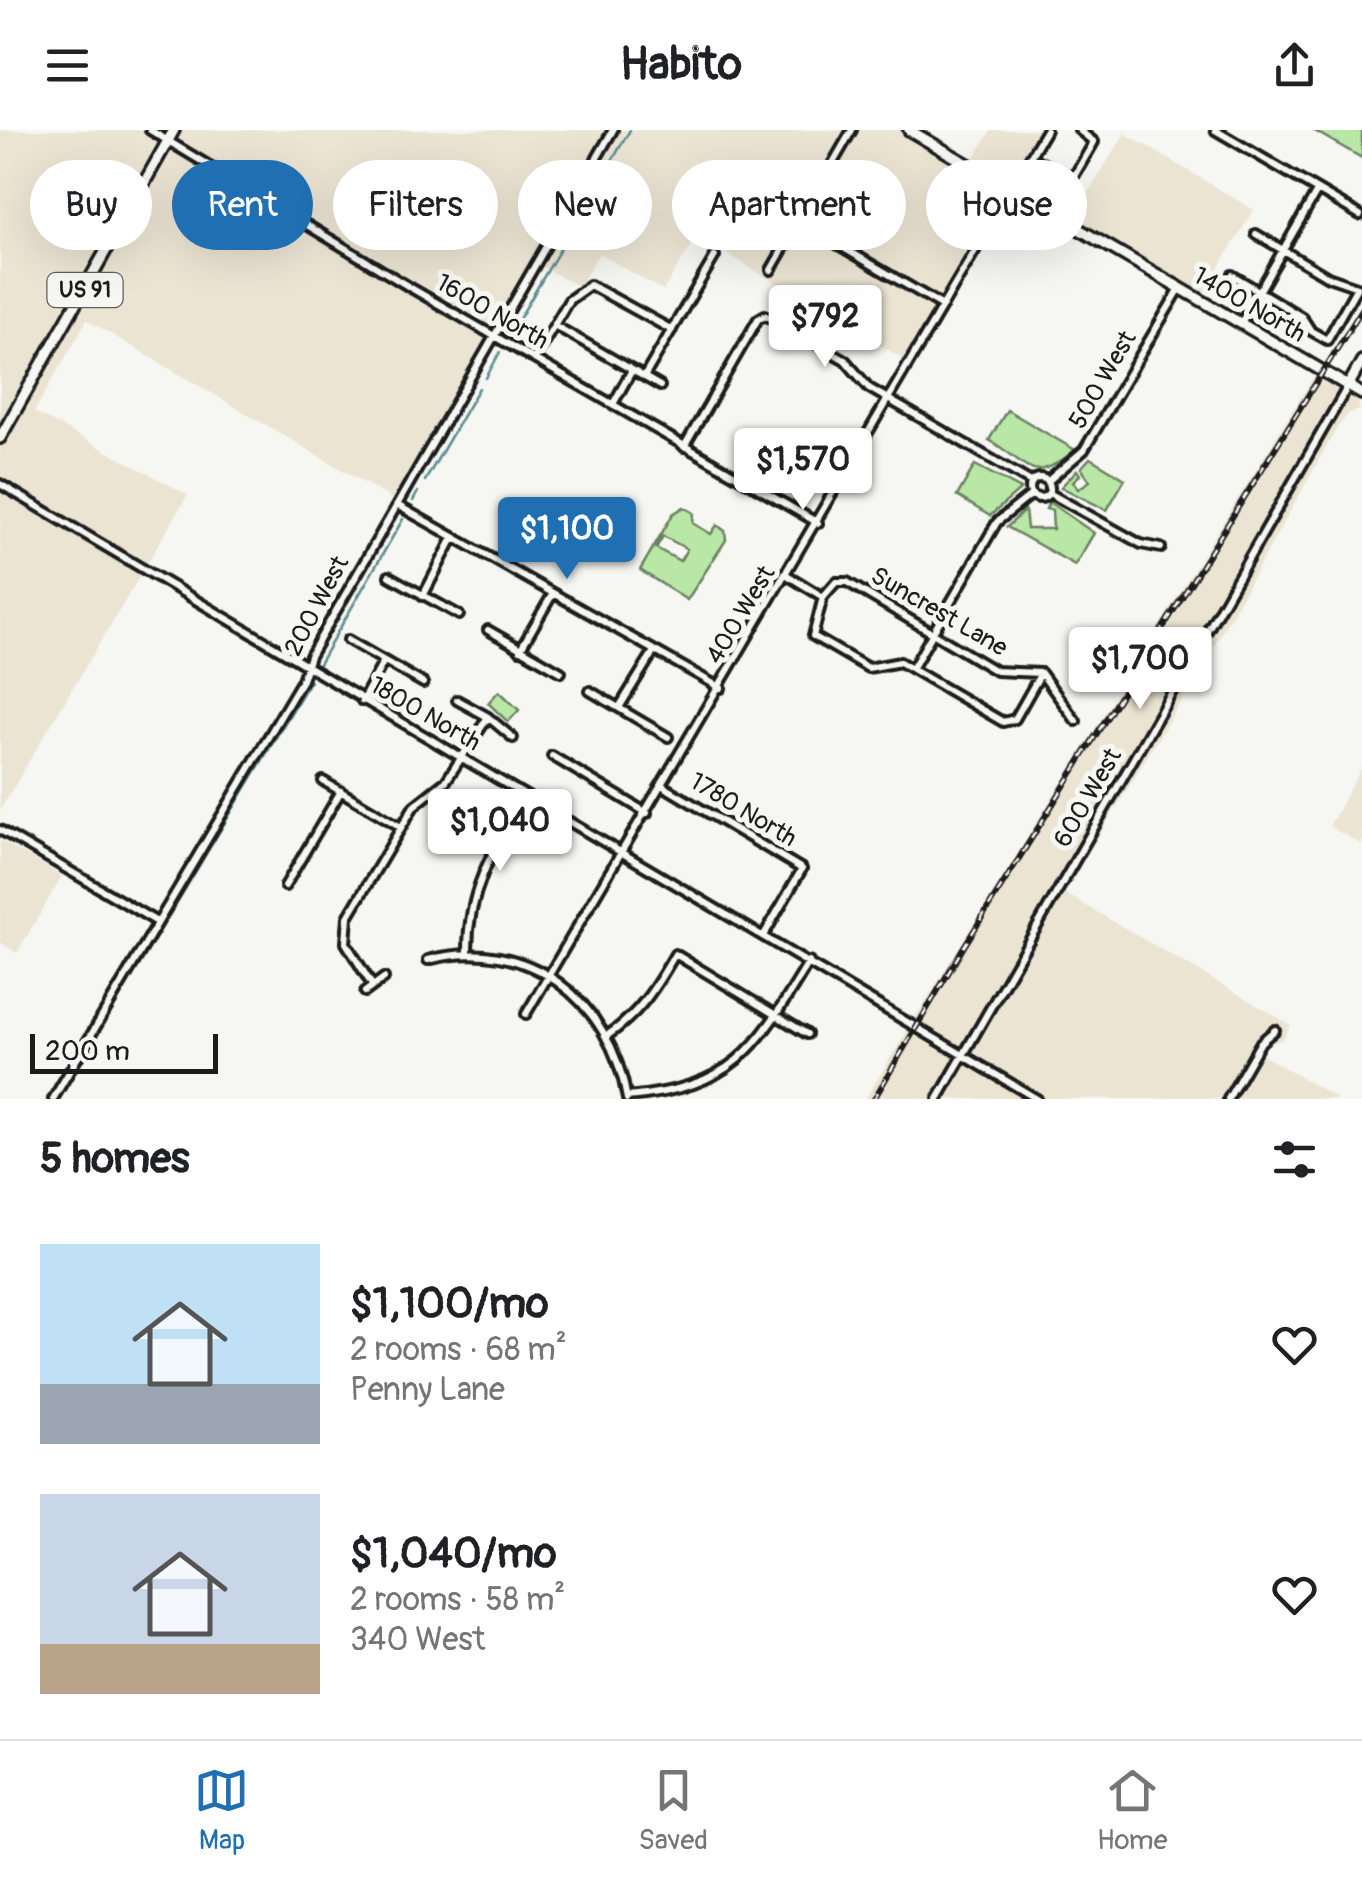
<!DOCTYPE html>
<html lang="en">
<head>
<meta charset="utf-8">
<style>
  body { margin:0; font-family:Pangolin,sans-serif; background:#f6f6f6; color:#202124; height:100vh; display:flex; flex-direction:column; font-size:38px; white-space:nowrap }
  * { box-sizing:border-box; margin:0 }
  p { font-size:32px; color:#757577 }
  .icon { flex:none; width:55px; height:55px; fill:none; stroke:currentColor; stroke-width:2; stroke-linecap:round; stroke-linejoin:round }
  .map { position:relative; height:969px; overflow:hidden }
  .side { display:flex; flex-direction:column; background:#fff; flex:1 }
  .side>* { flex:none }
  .banner { position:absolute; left:30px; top:30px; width:1302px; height:90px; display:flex; gap:20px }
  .scale { position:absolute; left:30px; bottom:25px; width:188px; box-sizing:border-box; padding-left:10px; border:5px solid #1c1c1c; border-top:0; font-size:28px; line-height:35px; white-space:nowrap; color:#1c1c1c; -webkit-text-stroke:8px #f6f6f2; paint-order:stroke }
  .price { position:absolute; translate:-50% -85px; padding:0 22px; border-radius:10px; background:#fff; color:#222; font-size:32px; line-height:65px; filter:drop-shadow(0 2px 5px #0008) }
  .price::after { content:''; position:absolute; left:50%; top:60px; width:30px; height:22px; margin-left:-15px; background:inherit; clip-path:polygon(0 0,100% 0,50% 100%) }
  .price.selected { background:#1f6fb2; color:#fff }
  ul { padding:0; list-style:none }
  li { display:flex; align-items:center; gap:30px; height:250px; padding:0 40px }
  li span { display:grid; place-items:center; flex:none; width:280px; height:200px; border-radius:0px; color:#555 }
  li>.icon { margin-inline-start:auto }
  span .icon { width:120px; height:120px; fill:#fffc; stroke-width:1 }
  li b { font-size:42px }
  h2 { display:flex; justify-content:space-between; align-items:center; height:120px; padding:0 40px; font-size:42px }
  .chip { padding:0 35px; border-radius:45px; background:#fff; box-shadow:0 10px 40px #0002; font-size:35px; line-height:90px }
  .chip.selected { background:#1f6fb2; color:#fff }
  header { display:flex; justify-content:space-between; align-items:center; height:130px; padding:0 40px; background:#fff; font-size:45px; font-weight:700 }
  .tab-bar { display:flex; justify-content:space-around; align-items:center; height:140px; border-top:2px solid #e0e0e0; background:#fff; font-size:28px; color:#757577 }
  .tab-bar a { display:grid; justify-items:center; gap:5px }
  .tab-bar .selected { color:#1f6fb2 }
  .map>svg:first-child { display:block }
  .built { fill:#ece4d3 }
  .green { fill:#b8e7a6; stroke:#6a8261; stroke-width:2.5; fill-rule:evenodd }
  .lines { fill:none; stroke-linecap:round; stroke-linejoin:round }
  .stream { stroke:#5c8d91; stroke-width:2.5 }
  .minor-casing { stroke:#1c1c1c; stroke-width:14 }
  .major-casing { stroke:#1c1c1c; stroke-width:16 }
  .minor { stroke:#f6f6f2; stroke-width:6 }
  .major { stroke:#f6f6f2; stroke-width:9 }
  .rail-casing { stroke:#1c1c1c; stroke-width:6 }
  .rail { stroke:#f6f6f2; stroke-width:2.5; stroke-dasharray:8; stroke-linecap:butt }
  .labels { text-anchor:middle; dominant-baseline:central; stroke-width:10; stroke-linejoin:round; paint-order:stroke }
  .shield { fill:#f6f6f2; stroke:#5d5d5c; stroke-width:2.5 }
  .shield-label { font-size:22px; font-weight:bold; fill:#1c1c1c }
  .street-label { font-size:25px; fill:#1c1c1c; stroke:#f6f6f2 }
</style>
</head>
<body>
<header><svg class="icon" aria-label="menu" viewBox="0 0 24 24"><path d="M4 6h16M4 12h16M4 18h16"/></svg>Habito<svg class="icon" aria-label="share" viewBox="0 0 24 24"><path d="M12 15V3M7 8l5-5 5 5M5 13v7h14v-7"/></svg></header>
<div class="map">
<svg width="1362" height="969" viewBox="0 0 1362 969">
  <rect width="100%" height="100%" fill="#f6f6f2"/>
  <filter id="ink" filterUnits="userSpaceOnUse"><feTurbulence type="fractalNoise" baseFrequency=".01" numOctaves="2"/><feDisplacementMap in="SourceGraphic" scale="20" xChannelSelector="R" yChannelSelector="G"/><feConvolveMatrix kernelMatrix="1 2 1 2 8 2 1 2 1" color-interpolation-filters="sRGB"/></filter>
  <g filter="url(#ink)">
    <!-- built -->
    <path class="built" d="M0,0H923L973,30L991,0H1038L1009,50L1016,56L915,236L697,106L663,161L599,123L579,157L543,137L402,375L87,190L34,282L188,365L0,680Z
      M1125,3L1254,80L1196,175L1065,100Z
      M1315,245L1358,270L1360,280L1348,284L1337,298L1210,523L1064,763L1291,895L1282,910L1265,915L1261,924L1338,969H865Z
      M1362,637V715L1329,696Z
      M0,710L62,746L17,823L0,812Z"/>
    <!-- green -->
    <path class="green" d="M1313,0H1362V28Z
      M1007,280L1075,320C1030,357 1032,335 989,310Z
      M1090,328L1125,349L1107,380L1061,357L1077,340L1080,345L1073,351L1078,359L1090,351L1081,338Z
      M975,335L1021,359L990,386L957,366Z
      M1049,372L1094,403L1075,435L1007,397L1025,380L1027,399H1053L1052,380L1046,379Z
      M684,377L694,383L693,393L711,404L717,395L725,401L726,410L687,470L640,440L673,384ZM663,406L687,419L680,431L656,418Z
      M499,561L519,580L508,592L488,573Z"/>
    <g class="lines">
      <!-- stream -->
      <path class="stream" d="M512,201L630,0
        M486,248L500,222
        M425,351L479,258
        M413,371L418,362
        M319,534L403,389
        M59,969L310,551"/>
      <!-- minor casing -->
      <g class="minor-casing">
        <path id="minor" d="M150,0L411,158L818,393
          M1215,0L1360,85
          M1030,27L1073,48L1094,12L1079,0
          M799,92L943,176
          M771,140L852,0
          M1232,145L1302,187L1311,201L1327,210L1357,157L1328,147L1256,104
          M1241,193L1317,61
          M554,195L660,256
          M534,229L569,170L590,155L672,200
          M644,247L715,126
          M613,274L632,240
          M684,317L758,189L765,185L845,230L869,258L1031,352
          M1030 358a10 10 0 1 1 20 0a10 10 0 1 1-20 0Z
          M1048,351L1084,320L1180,158
          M0,354L1037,969
          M1049,363L1141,414L1161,418
          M397,375L721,558
          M787,445L823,467
          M389,446L459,485
          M423,466L453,408
          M488,500L561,542
          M348,510L423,553
          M520,520L552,465
          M912,539L997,392L1032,364
          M1041,543L1015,589L1003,592L900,532L868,538L813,506L823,467L836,452H847L996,541L1041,543L1076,591
          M590,561L668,607
          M457,570L488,587L513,608
          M362,571L384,531
          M620,576L654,521
          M552,626L647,683
          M323,651L401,697
          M663,656L802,739L764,805
          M0,700L157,792
          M285,756L341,661
          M468,823C467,760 494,718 525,666
          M428,830C528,804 611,871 627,969
          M372,855L346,813L348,787L414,676L446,651L488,587
          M365,862L384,848
          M526,884L1046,0
          M608,905C640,883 656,857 675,824L807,904
          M627,967C735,957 756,919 809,832
          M53,969L302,550L310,526L613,0
          M938,969L1348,256
          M1228,969L1261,912L1275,900"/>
      </g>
      <!-- major casing -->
      <g class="major-casing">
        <path id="major" d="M909,0L1362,264
          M1348,256L1362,231
          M0,308L174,0"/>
      </g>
      <!-- minor -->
      <use href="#minor" class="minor"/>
      <!-- major -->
      <use href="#major" class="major"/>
      <!-- rail casing -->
      <g class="rail-casing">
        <path id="rail" d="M874,969L963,818L1362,179"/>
      </g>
      <!-- rail -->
      <use href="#rail" class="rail"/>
    </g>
  </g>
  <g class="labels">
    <!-- shield labels -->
    <rect class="shield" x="47.5" y="143" width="75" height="34" rx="8"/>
    <g class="shield-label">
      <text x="85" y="160">US 91</text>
    </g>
    <!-- street labels -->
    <g class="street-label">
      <text transform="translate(1249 175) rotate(30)">1400 North</text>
      <text transform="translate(492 182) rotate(30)">1600 North</text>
      <text transform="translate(1103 250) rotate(-60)">500 West</text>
      <text transform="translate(317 476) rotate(-62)">200 West</text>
      <text transform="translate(939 482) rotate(30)">Suncrest Lane</text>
      <text transform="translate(741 485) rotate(-59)">400 West</text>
      <text transform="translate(425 584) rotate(30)">1800 North</text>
      <text transform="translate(1088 668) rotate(-60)">600 West</text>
      <text transform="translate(743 680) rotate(31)">1780 North</text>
    </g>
  </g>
</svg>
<div class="scale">200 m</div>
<b class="price" style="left:825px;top:240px">$792</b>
<b class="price" style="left:803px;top:383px">$1,570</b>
<b class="price selected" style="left:567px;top:452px">$1,100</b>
<b class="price" style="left:1140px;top:582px">$1,700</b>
<b class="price" style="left:500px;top:744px">$1,040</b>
<div class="banner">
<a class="chip">Buy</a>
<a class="chip selected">Rent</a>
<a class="chip">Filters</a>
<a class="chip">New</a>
<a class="chip">Apartment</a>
<a class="chip">House</a>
</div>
</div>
<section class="side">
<h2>5 homes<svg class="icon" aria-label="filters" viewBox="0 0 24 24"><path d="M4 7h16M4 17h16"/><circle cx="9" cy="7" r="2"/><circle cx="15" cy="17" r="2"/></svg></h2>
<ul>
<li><span style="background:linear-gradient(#bfe0f5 70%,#9aa5b1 0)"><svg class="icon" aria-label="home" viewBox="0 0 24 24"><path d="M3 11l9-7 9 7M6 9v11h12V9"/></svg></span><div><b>$1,100/mo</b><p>2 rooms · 68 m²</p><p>Penny Lane</p></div><svg class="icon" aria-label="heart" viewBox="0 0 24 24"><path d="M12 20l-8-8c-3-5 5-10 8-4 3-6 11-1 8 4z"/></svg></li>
<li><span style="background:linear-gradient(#c9d6e8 75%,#b9a48a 0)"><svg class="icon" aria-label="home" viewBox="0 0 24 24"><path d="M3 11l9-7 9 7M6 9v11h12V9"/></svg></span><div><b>$1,040/mo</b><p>2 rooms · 58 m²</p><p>340 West</p></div><svg class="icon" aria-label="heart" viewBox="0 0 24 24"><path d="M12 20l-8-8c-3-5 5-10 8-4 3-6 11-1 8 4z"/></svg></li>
</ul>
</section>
<nav class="tab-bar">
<a class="selected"><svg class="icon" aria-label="map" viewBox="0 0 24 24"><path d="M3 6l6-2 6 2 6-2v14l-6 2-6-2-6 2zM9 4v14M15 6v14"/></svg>Map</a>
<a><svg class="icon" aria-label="saved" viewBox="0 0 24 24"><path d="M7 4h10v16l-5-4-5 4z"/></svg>Saved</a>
<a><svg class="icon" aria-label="home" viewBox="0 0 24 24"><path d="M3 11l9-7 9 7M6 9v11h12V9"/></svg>Home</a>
</nav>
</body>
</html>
